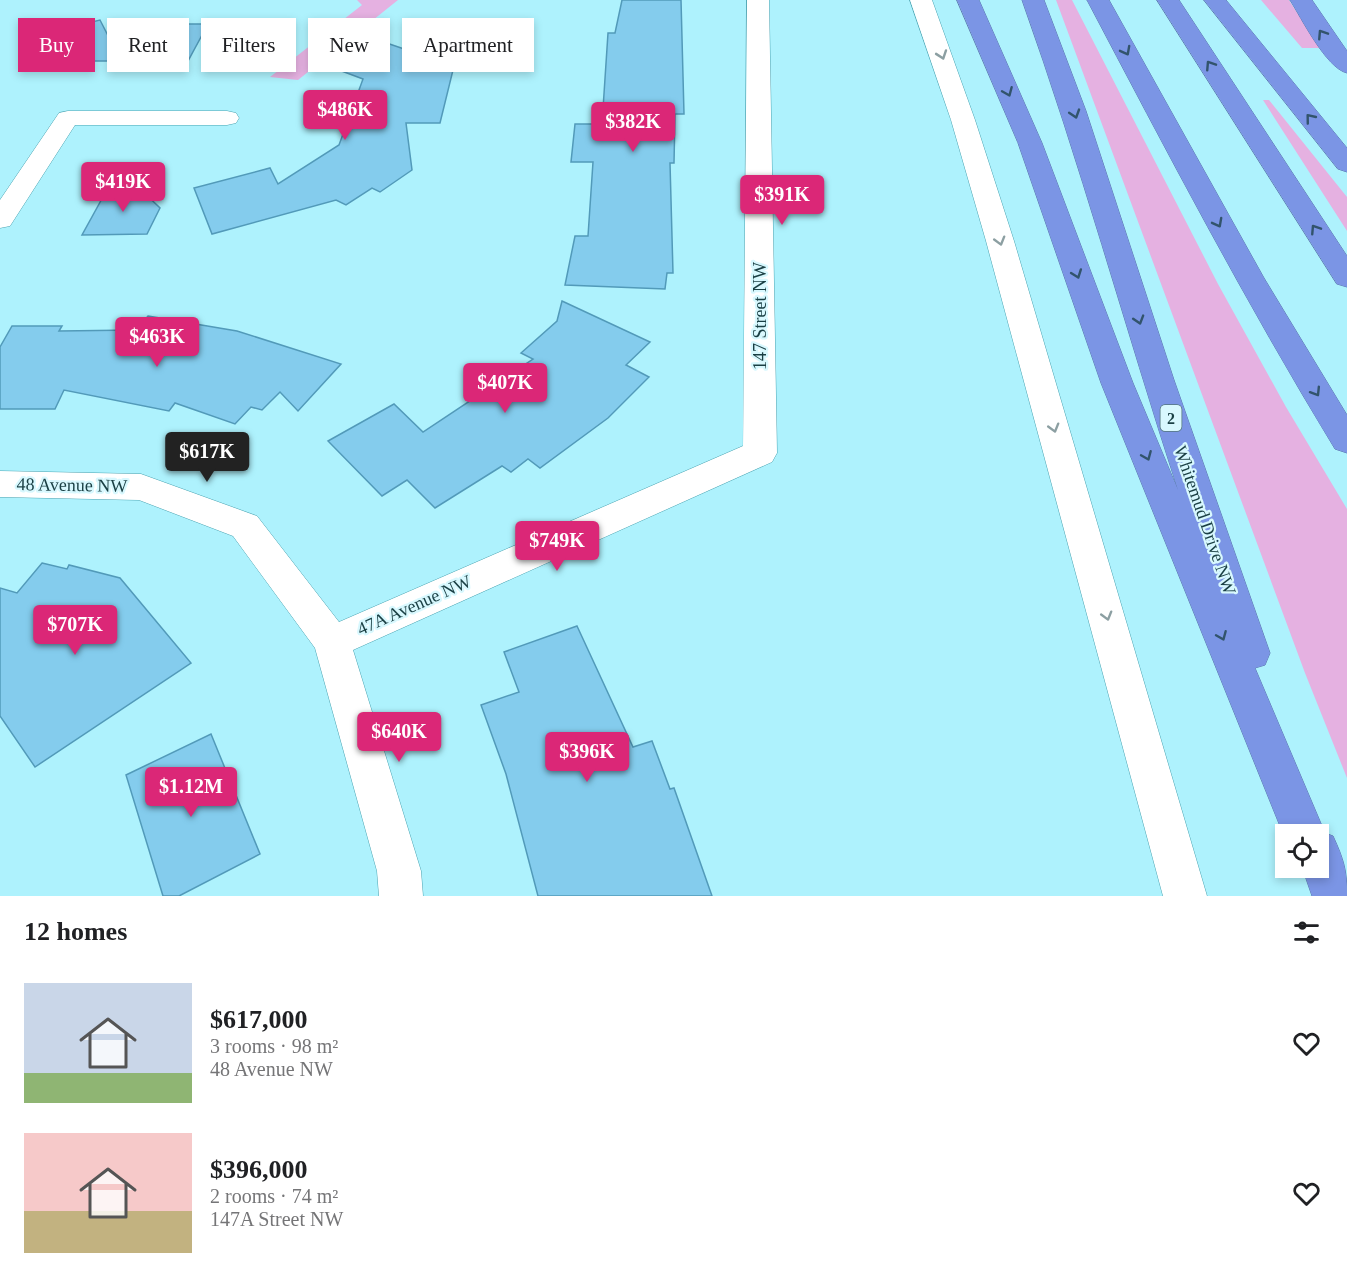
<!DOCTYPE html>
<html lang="en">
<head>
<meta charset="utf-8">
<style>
  body { margin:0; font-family:Georgia,serif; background:#f2f2f2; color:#202124; height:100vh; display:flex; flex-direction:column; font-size:22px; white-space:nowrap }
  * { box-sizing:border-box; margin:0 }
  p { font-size:20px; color:#757577 }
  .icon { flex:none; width:33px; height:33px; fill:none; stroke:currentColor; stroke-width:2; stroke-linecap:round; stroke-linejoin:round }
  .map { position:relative; height:896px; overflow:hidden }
  .panel { display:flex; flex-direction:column; background:#fff; flex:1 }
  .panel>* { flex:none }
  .banner { position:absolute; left:18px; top:18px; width:600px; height:54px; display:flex; gap:12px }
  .tools { position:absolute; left:1275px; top:824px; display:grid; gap:12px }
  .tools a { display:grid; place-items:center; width:54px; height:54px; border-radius:0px; background:#fff; box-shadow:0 3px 9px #0003; font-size:30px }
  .price { position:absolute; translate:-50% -51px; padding:0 14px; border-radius:6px; background:#db2777; color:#fff; font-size:20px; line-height:39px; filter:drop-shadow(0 2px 3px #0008) }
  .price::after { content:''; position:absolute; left:50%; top:36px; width:18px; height:14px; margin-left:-9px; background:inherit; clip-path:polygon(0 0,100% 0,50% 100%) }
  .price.current { background:#222; color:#fff }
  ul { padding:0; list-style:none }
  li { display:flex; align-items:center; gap:18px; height:150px; padding:0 24px }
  li span { display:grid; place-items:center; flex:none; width:168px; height:120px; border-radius:0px; color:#555 }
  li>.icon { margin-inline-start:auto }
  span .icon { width:72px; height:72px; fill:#fffc; stroke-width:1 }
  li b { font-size:26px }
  h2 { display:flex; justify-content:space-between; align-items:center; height:72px; padding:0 24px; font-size:26px }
  .tag { padding:0 21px; border-radius:0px; background:#fff; box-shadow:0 3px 9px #0003; font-size:21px; line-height:54px }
  .tag.current { background:#db2777; color:#fff }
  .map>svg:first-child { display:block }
  .green { fill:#e5b1e1 }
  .building { fill:#84cced; stroke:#529ab9; stroke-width:1.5 }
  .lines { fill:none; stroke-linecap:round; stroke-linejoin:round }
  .minor-casing { stroke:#4ba3b1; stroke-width:1 }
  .highway-casing { stroke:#5977ad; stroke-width:1 }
  .minor { fill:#fff; fill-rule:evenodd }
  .highway { fill:#7b95e5; fill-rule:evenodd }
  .oneway { stroke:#32546c }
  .oneway2 { stroke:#8c9fa2 }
  .labels { text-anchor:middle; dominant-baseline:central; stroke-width:4.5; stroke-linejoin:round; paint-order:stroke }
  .shield { fill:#d8f8fe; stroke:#53767c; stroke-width:1.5 }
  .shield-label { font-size:16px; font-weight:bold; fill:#1a3f44 }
  .street-label { font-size:18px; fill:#1a3f44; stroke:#d8f8fe }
</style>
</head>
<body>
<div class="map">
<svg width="1347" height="896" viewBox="0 0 1347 896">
  <rect width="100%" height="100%" fill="#aef2fd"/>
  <!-- green -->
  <path class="green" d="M357,0H398L298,80L270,77L362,5Z
    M1056,0H1072L1218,284L1286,407L1347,509V778L1305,673Z
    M1261,0H1289L1320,48H1302Z
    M1263,100H1269L1347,197V231Z"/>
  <!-- building -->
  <path class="building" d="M622,0H681L684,114H675L674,163H670L673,273H667L665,289L565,285L575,236H588L593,162H571L575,124H602L608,33H615Z
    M100,20L121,61H94L66,71L49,32Z
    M147,24H208L188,61H124Z
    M369,37L454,66L440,123H406L412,170L380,192L372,188L346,205L336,200L212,234L194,188L270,168L278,184L339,145L363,79L323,64Z
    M136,185L160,208L147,234L82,235L109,186Z
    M562,301L650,342L626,365L649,377L608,418L540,468L528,459L511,472L502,466L435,508L407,480L382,496L328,441L394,404L423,432L533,359L521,353L557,321Z
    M148,316L237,331L341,364L298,411L280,392L262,410L251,407L235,424L175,403L169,411L64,390L55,409H0V347L12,326H62L59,331L136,330Z
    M42,563L67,569L69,565L120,578L191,663L35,767L0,716V588L17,593Z
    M577,626L633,747L652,741L670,789L674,788L712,896H538L506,774L481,705L519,692L504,652Z
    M211,734L260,854L179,896H163L126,775Z"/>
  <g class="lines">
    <!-- minor casing -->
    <g class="minor-casing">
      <path id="minor" d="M747,0H769L777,453L772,462L353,650L421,871L423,896H379L377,871L315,648L233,536L139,500L0,497V471L141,474L257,516L339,622L743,446Z
        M910,0H932L975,120L1014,241L1207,896H1163L986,241L951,120Z
        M68,111H227L236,113L239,118L236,123L227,125H75L10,226L0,228V200L59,113Z"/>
    </g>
    <!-- highway casing -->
    <g class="highway-casing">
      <path id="highway" d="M957,0H979L1042,143L1133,383L1178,490C1125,327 1080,162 1022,0H1044L1086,111L1174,380L1270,653L1265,665L1255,668L1325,833L1333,836C1344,860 1347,870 1347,896H1312L1302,867H1318V834H1286V841L1101,383L1018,143Z
        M1087,0H1109L1264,278L1347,415V453L1335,449C1246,303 1167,152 1087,0Z
        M1157,0H1179L1347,256V287L1337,284Z
        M1204,0H1226L1347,148V172L1338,169Z
        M1290,0H1312L1347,51V73C1326,68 1302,19 1290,0Z"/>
    </g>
    <!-- minor -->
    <use href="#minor" class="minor"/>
    <!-- highway -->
    <use href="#highway" class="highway"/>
  </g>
  <!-- one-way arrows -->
  <defs><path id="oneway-chevron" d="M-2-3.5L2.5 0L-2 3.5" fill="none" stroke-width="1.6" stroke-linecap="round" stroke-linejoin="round" transform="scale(1.5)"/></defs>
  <g class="oneway">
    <use href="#oneway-chevron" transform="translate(1322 34) rotate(-123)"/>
    <use href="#oneway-chevron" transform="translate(1126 51) rotate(62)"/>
    <use href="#oneway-chevron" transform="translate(1210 65) rotate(-123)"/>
    <use href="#oneway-chevron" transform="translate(1008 92) rotate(67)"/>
    <use href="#oneway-chevron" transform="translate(1075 114) rotate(72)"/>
    <use href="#oneway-chevron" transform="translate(1310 118) rotate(-129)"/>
    <use href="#oneway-chevron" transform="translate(1218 223) rotate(62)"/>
    <use href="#oneway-chevron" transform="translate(1315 229) rotate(-123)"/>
    <use href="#oneway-chevron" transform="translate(1077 274) rotate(70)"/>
    <use href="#oneway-chevron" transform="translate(1139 320) rotate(73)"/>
    <use href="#oneway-chevron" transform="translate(1316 392) rotate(58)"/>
    <use href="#oneway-chevron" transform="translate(1147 456) rotate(67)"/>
    <use href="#oneway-chevron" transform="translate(1222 636) rotate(67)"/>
  </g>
  <g class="oneway2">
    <use href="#oneway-chevron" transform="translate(942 55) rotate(71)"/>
    <use href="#oneway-chevron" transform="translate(1000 241) rotate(74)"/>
    <use href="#oneway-chevron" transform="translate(1054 428) rotate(74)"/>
    <use href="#oneway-chevron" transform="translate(1107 616) rotate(74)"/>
  </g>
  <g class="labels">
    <!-- shield labels -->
    <rect class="shield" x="1160.5" y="405" width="21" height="26" rx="4.5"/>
    <g class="shield-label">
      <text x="1171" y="418">2</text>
    </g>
    <!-- street labels -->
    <g class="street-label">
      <text transform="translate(760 316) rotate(-90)">147 Street NW</text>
      <text transform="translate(72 485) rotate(1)">48 Avenue NW</text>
      <text transform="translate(1205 520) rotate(71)">Whitemud Drive NW</text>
      <text transform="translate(414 605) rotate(-24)">47A Avenue NW</text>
    </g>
  </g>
</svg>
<div class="tools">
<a><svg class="icon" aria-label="locate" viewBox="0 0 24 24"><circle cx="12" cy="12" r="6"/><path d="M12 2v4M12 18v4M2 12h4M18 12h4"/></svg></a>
</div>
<b class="price" style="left:345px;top:141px">$486K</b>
<b class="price" style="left:633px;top:153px">$382K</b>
<b class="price" style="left:123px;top:213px">$419K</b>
<b class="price" style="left:782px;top:226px">$391K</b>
<b class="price" style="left:157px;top:368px">$463K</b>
<b class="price" style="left:505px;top:414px">$407K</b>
<b class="price current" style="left:207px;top:483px">$617K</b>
<b class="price" style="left:557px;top:572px">$749K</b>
<b class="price" style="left:75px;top:656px">$707K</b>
<b class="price" style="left:399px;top:763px">$640K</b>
<b class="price" style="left:587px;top:783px">$396K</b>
<b class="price" style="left:191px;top:818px">$1.12M</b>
<div class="banner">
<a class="tag current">Buy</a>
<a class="tag">Rent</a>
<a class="tag">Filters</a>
<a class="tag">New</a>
<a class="tag">Apartment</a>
</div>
</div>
<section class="panel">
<h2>12 homes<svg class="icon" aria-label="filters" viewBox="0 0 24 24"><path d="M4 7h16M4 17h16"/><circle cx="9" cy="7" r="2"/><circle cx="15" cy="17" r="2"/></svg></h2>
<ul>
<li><span style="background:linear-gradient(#c9d6e8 75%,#8fb573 0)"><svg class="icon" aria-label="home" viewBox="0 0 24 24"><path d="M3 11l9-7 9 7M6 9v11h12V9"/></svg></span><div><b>$617,000</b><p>3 rooms · 98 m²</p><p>48 Avenue NW</p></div><svg class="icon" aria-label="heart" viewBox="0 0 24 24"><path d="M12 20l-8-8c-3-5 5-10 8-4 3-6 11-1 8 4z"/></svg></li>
<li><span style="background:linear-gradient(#f6c9c9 65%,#c2b280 0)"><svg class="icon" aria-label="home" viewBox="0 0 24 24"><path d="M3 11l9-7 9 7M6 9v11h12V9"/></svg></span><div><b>$396,000</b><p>2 rooms · 74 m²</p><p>147A Street NW</p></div><svg class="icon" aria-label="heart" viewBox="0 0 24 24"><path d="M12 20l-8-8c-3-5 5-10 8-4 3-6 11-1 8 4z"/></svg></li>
</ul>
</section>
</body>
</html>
